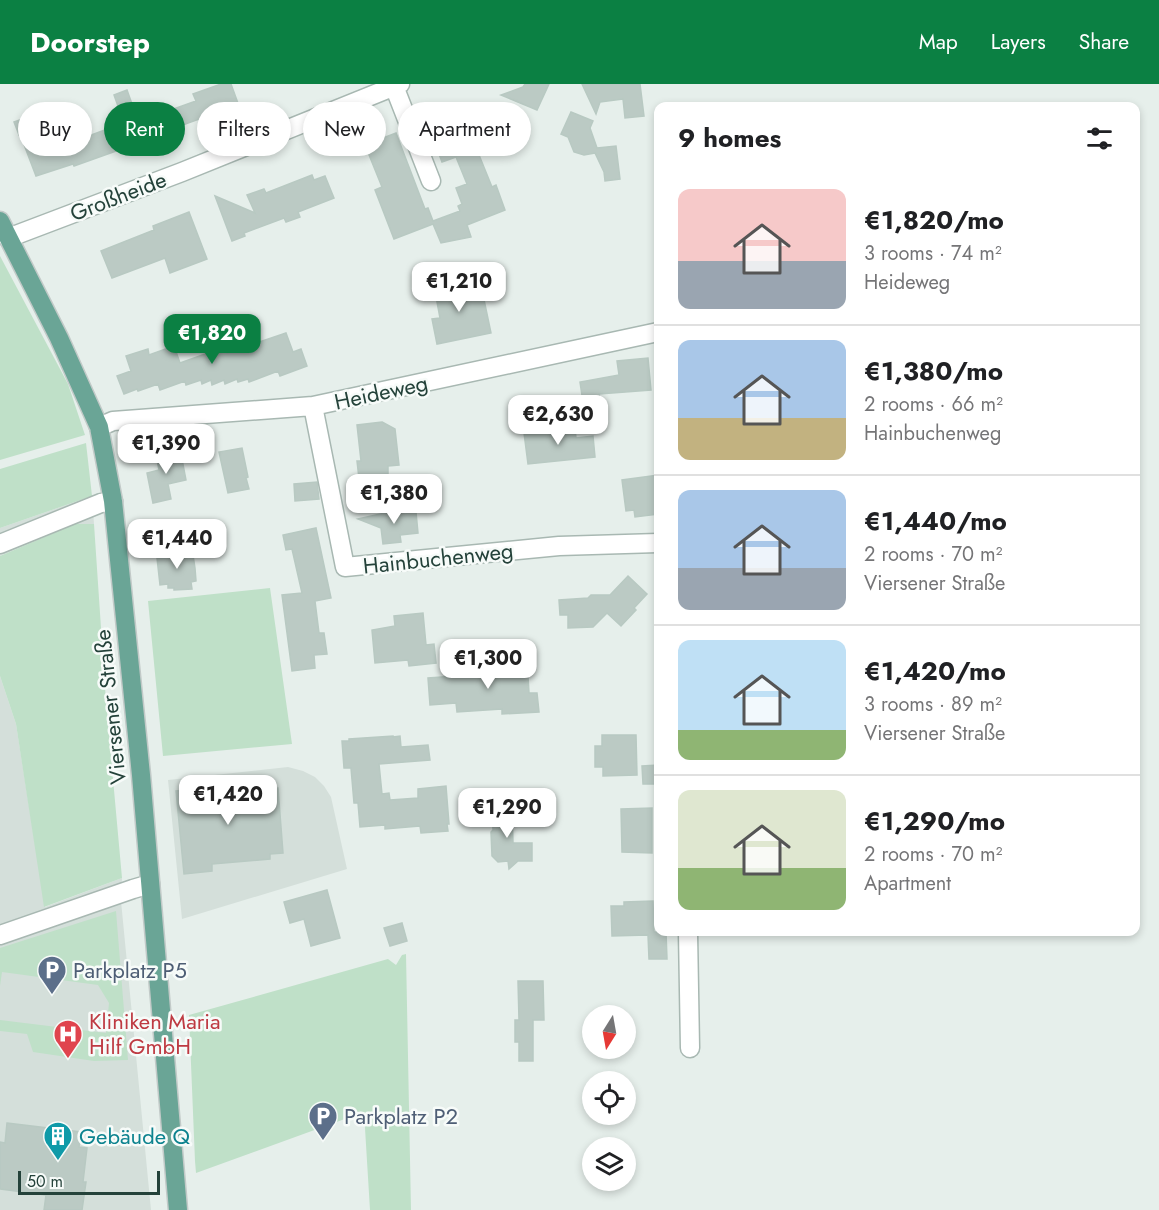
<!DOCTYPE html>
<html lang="en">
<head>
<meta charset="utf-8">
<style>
  body { margin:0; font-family:Jost,sans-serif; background:#f2f2f2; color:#202124; height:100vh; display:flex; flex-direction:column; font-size:22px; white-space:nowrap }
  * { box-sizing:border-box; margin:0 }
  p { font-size:20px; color:#757577 }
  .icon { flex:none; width:33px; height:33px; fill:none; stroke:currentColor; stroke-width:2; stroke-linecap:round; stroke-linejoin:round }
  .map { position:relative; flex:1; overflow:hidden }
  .side { position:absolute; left:654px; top:18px; width:486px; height:834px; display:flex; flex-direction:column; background:#fff; border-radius:12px; box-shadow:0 3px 9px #0003 }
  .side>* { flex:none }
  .guide { position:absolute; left:18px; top:18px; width:546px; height:54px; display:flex; gap:12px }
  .needle { width:39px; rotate:191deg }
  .buttons { position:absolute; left:582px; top:921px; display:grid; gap:12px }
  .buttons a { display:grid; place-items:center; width:54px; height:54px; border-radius:50%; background:#fff; box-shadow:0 3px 9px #0003; font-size:30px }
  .scale { position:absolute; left:18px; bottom:15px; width:142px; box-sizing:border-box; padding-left:6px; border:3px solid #24423a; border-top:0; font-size:16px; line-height:21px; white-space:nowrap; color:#24423a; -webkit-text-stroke:4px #f7fbf9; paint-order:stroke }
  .price { position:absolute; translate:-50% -51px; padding:0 14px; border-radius:12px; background:#fff; color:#222; font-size:20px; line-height:39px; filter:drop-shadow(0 2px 3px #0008) }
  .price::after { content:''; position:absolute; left:50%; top:36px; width:18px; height:14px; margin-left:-9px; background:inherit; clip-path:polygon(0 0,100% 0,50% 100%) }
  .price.current { background:#0b8043; color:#fff }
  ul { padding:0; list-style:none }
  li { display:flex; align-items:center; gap:18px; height:150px; padding:0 24px }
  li+li { border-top:2px solid #e0e0e0 }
  li span { display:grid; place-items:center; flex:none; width:168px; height:120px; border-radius:12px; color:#555 }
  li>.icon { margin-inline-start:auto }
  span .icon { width:72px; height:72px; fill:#fffc; stroke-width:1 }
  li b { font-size:26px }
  h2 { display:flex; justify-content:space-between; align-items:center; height:72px; padding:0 24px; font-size:26px }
  .pill { padding:0 21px; border-radius:27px; background:#fff; box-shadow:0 3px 9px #0003; font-size:21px; line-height:54px }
  .pill.current { background:#0b8043; color:#fff }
  header { display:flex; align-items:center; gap:36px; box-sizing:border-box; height:84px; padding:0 30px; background:#0b8043; color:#fff }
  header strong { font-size:28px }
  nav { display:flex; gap:33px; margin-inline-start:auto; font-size:21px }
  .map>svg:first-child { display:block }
  .built { fill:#d4dfda }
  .green { fill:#bfe0c8 }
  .building { fill:#bbcac4; stroke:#b8c9c2; stroke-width:1.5 }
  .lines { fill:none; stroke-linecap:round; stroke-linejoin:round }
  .minor-casing { stroke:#a8b8b2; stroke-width:21 }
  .major-casing { stroke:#c2cac8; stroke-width:21 }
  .minor { stroke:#fff; stroke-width:18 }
  .major { stroke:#6aa596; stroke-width:18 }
  .labels { text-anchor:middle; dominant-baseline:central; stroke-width:5; stroke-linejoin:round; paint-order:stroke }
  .street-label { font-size:22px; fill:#24423a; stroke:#f7fbf9 }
  .service-label { font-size:22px; fill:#4e5e75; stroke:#f7fbf9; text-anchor:start }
  .health-label { font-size:22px; fill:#be3a42; stroke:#f7fbf9; text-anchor:start }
  .culture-label { font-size:22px; fill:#0d838f; stroke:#f7fbf9; text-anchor:start }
</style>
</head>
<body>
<header>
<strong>Doorstep</strong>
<nav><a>Map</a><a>Layers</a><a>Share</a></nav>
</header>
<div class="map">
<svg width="1159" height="1126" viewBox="0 0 1159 1126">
  <rect width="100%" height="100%" fill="#e6efeb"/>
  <!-- built -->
  <path class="built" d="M92,412L94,440H75L0,472V444Z
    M0,592L16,640L45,823L122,794L121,817L151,1126H0Z
    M288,683L303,687L315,693L324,702L331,713L347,785L182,835L168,696Z"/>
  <!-- green -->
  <path class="green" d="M0,172L68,300L85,351L0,376Z
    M86,359L92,412L0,444V385Z
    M75,440H94L106,618L122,794L44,823L16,640L0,592V472Z
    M270,504L292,660L163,672L148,517Z
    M116,827L128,976L94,977L33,968L27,950L0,947V936L106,949L109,919L98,901L2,888L0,902V864Z
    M406,870L411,1126H370L364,1028L196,1089L195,1077L189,931L388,875L396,881L402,871Z"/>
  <!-- building -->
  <path class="building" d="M221,0H231L239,22L203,36L202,34L188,39L175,44V46L74,82L73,80L36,92L20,50L19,51L14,38L31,32L37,49L77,36L83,54L124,39L114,11L127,6L137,34L167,24L168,27L196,17L193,10Z
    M525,0H549L537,26L501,11L523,3Z
    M582,0H640L644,32L625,34L623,15L600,18L596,30Z
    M458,24L475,67L477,66L492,103L496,101L505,126L467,141L471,153L441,159L433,140L394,155L375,106L382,103L365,61L396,49L425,125L428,124L433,137L460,127L458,122L462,120L456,104L467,100L456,73L442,78L427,38Z
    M571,28L593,37L590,44L597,64L616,62L620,95L605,97L604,88L595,69L584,71L574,68L568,53L561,50Z
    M312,91L314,96L325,92L334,114L298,128L300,133L286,138L284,134L244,149L245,152L232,157L215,112L255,129L247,111L264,105L266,109Z
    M189,128L207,175L170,189L165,174L112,194L101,167L154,146L153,142Z
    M454,192L458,210L482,206L491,249L437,260L432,235L440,234L433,196Z
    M286,249L293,268L301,265L307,282L280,292L278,287L249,298L248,295L238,298L237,295L225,300L224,296L212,301L211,296L202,300L201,296L186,301L185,297L160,306L158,300L138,307L137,305L124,310L117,292L131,287L126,272L148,265L149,271L174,262L180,279L225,263L227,269Z
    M648,274L651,306L599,310L600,315L583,318L580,298L619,291L617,277Z
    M382,338L395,345L399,381L388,382V390L380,391L382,410L361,412L357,377H361L357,341Z
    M575,344L576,354L593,352L595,373L528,380L524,349Z
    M242,364L248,393L246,394L249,405L228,409L219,368Z
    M180,365L186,396L168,400L171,415L153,419L147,389L159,386L156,370Z
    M658,391V430L635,433L634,426L626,427L622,396Z
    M317,398L319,415L295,417L294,400Z
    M407,424V429L416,428L418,449L400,451L401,458L383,460L381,444L358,435Z
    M316,444L331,514L315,517L319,549H324L327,570L314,571L315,584L292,587L282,511L302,509L292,465L286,466L283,451Z
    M187,465L188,471H193L195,484L196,497L191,498L192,505L174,506V504H168V500L160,501L157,474H165V470L171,469V466Z
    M628,492L647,510L634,524L636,526L621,542L607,529L593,543L568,544V531H560L559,516L588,514L591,511H610Z
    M423,529L426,561L434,560L436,579L409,582L408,576L375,579L372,546L395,542L394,532Z
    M527,576L529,609H537L539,628L502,630V625L457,628L456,619L430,621L428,594L486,590L485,579Z
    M602,651H636L637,691L603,692V683H595V662H602Z
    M393,652V653L400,652L401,663L428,661L430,676L379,680L382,710L389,709L390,716L418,714V705L446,702L449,740H447L448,747L421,749L420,742L385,745V741L360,743L358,719H354L351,684H344L342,657H349V655Z
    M658,681V700H643L642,682Z
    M264,699V705L278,704L283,769L270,770V775L212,780V787L184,790L176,707Z
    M492,722H512L513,759H532V777H518L509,785L508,777L498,778L492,772L491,748L493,746Z
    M652,724V769L622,768L621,725Z
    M327,806L340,854L311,862L304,835L290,839L284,818Z
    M653,817L654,848H666L667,875H649L648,851L612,852L611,822H624V818Z
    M402,839L407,857L390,862L384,844Z
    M518,897H543L544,936H533V977H519V958H515V936H519Z
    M7,1039L81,1048L79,1063L87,1064L83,1098H86L82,1126H44L46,1111L0,1105V1058L5,1059Z"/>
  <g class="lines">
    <!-- minor casing -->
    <g class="minor-casing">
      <path id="minor" d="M394,2L431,97
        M8,154L182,88L400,0
        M313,322L345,483L559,462L658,459
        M99,343L113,337L313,322L658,248
        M0,460L101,419L113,417
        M688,848L690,964
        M0,851L133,805L150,800"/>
    </g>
    <!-- major casing -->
    <g class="major-casing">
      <path id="major" d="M0,137L59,254L99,343L113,417L141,691L178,1126"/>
    </g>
    <!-- minor -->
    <use href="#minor" class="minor"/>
    <!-- major -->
    <use href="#major" class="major"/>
  </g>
  <!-- icons -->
  <defs>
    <g id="parking-pin" transform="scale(1.5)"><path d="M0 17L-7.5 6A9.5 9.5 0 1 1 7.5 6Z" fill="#5c6f8a" stroke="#f7fbf9"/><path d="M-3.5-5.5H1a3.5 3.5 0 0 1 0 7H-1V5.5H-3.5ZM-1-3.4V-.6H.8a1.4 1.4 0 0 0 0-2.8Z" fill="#fff"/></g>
    <g id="hospital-pin" transform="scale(1.5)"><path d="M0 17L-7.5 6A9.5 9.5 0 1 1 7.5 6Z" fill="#e0444e" stroke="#f7fbf9"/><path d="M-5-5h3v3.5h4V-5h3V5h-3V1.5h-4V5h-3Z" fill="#fff"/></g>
    <g id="building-pin" transform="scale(1.5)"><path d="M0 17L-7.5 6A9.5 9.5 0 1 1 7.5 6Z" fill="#0f9aa8" stroke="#f7fbf9"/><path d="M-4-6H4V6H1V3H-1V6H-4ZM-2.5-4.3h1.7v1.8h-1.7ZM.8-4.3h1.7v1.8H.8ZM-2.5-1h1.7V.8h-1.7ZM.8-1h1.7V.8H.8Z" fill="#fff"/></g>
  </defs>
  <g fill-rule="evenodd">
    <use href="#parking-pin" x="52" y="886"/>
    <use href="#hospital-pin" x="68" y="950"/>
    <use href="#parking-pin" x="323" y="1032"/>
    <use href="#building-pin" x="58" y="1052"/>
  </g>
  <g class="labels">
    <!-- street labels -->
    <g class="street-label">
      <text transform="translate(118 112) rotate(-21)">Großheide</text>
      <text transform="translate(381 308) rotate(-12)">Heideweg</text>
      <text transform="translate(438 474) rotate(-6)">Hainbuchenweg</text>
      <text transform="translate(110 623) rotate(-96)">Viersener Straße</text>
    </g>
    <!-- service labels -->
    <g class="service-label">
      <text x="73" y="886">Parkplatz P5</text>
      <text x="344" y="1032">Parkplatz P2</text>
    </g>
    <!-- health labels -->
    <g class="health-label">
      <text x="89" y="937">Kliniken Maria<tspan x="89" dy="25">Hilf GmbH</tspan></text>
    </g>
    <!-- culture labels -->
    <g class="culture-label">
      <text x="79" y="1052">Gebäude Q</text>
    </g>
  </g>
</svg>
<div class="buttons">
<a><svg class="needle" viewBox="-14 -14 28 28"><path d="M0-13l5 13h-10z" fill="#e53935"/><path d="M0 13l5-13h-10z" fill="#757577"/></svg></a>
<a><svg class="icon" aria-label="locate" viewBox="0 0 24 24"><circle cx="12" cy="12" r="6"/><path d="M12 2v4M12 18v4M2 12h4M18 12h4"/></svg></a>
<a><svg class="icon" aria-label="layers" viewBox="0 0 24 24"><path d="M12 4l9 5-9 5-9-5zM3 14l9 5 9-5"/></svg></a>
</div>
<div class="scale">50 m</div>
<b class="price" style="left:459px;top:229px">€1,210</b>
<b class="price current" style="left:212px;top:281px">€1,820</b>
<b class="price" style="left:558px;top:362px">€2,630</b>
<b class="price" style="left:166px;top:391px">€1,390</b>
<b class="price" style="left:394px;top:441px">€1,380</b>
<b class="price" style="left:177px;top:486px">€1,440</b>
<b class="price" style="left:488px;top:606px">€1,300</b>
<b class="price" style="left:228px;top:742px">€1,420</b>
<b class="price" style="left:507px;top:755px">€1,290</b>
<div class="guide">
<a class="pill">Buy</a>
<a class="pill current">Rent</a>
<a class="pill">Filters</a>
<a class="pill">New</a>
<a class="pill">Apartment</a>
</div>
<section class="side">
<h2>9 homes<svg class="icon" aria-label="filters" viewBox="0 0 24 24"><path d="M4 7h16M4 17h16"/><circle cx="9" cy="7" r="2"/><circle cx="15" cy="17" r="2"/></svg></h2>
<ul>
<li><span style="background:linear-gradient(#f6c9c9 60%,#9aa5b1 0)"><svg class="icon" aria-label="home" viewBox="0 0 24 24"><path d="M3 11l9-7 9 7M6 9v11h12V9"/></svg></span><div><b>€1,820/mo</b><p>3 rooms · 74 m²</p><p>Heideweg</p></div></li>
<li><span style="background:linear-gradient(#a9c7e8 65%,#c2b280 0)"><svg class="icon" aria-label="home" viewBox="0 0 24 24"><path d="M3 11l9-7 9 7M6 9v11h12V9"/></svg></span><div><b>€1,380/mo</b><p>2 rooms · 66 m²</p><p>Hainbuchenweg</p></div></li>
<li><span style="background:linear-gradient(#a9c7e8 65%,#9aa5b1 0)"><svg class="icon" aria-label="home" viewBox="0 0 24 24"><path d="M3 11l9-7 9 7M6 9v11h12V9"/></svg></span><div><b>€1,440/mo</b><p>2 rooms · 70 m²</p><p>Viersener Straße</p></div></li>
<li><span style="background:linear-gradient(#bfe0f5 75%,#8fb573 0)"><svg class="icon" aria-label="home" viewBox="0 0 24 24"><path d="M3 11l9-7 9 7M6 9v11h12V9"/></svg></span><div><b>€1,420/mo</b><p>3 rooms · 89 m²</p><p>Viersener Straße</p></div></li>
<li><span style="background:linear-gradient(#dfe7d0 65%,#8fb573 0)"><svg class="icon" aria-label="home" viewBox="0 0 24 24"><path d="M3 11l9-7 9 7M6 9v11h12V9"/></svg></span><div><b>€1,290/mo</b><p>2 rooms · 70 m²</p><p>Apartment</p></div></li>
</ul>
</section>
</div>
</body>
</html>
